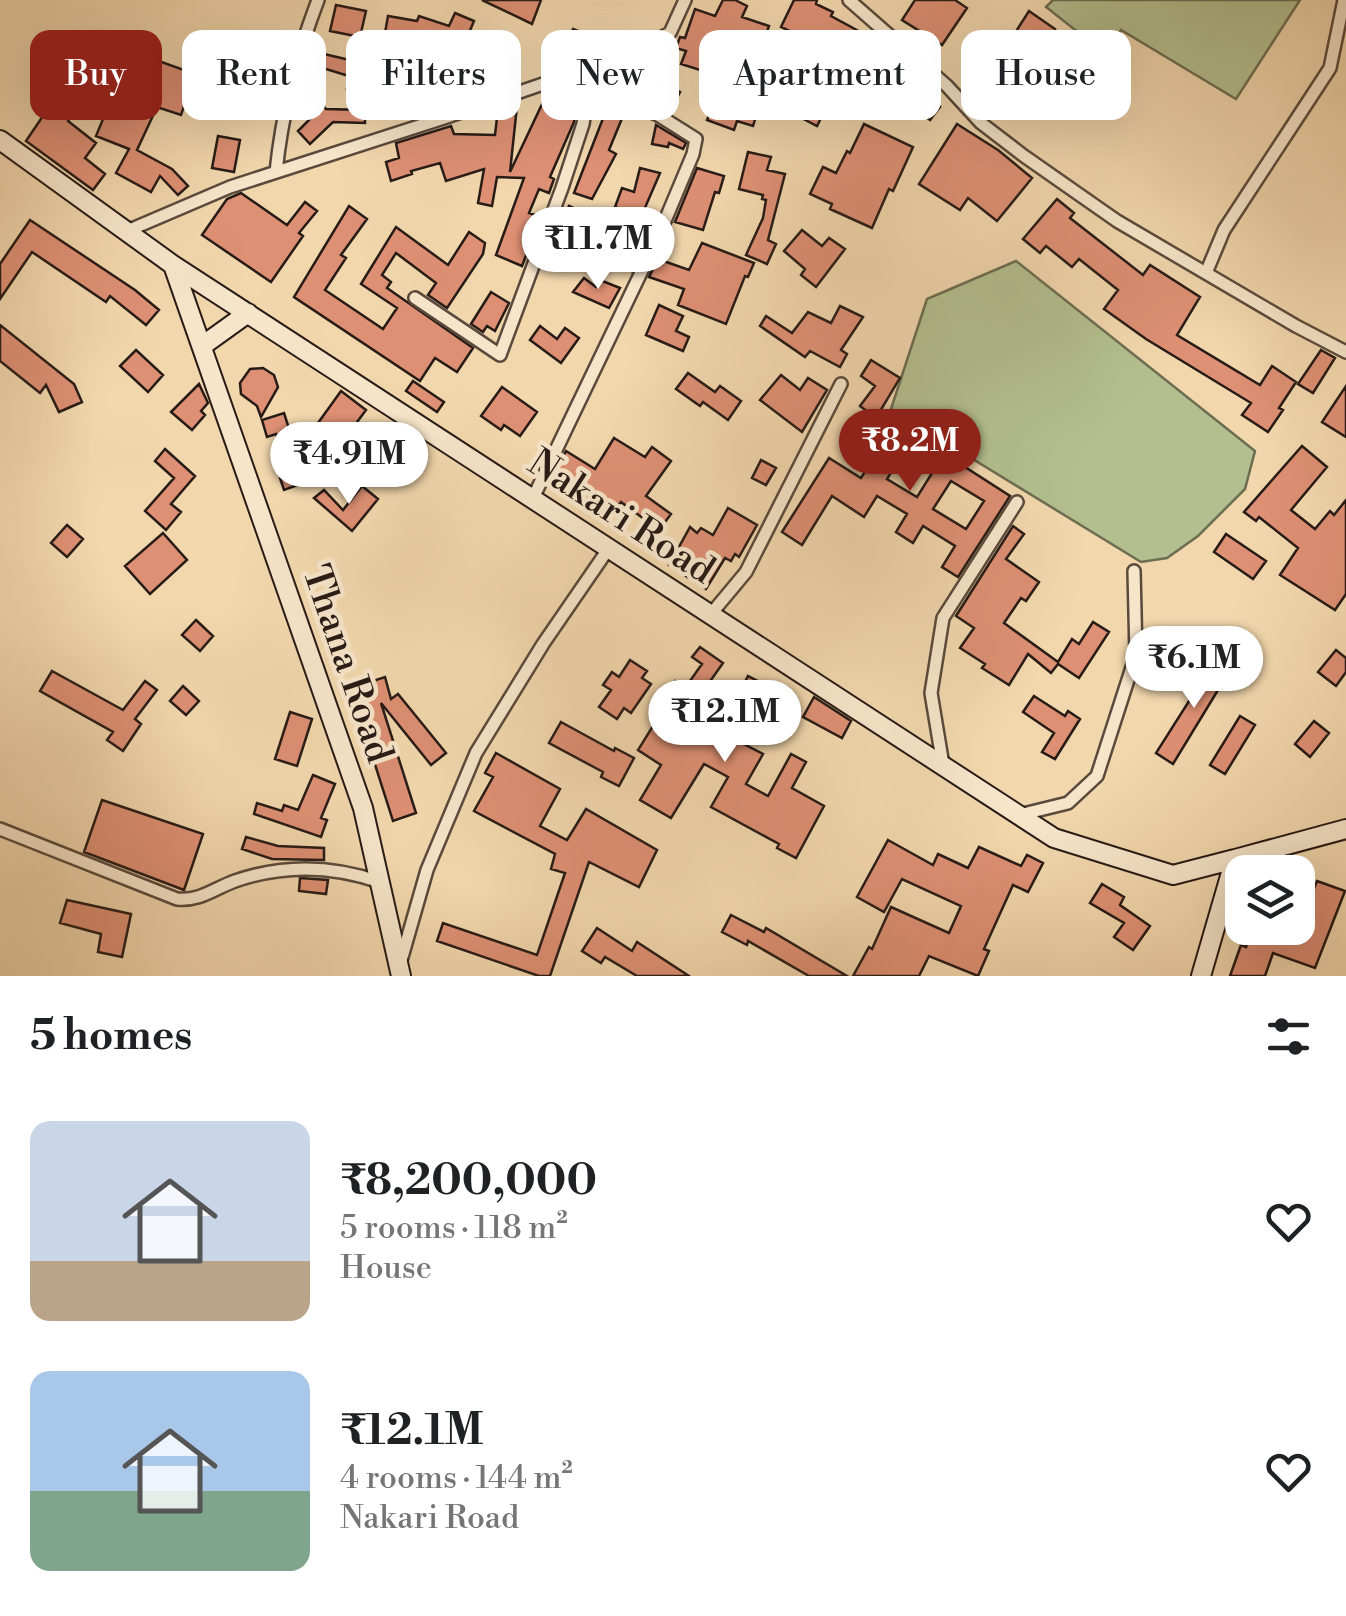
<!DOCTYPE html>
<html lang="en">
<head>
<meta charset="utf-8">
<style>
  body { margin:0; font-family:"Libre Bodoni",serif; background:#f2f2f2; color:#202124; height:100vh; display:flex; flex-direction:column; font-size:38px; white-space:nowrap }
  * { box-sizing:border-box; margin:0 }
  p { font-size:32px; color:#757577 }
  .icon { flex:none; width:55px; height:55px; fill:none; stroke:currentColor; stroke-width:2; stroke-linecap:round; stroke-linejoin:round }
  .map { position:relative; height:976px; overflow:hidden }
  .drawer { display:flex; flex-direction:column; background:#fff; flex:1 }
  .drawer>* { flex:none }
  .banner { position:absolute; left:30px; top:30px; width:1288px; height:90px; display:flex; gap:20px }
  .controls { position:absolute; left:1225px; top:855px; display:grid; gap:20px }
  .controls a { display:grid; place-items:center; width:90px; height:90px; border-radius:20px; background:#fff; box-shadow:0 10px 40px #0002; font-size:50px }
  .price { position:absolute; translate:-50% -85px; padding:0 22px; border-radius:35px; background:#fff; color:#222; font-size:32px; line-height:65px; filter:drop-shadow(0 2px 5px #0008) }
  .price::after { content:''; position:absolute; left:50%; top:60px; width:30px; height:22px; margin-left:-15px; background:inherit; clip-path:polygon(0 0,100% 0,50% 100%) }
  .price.current { background:#8f2418; color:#fff }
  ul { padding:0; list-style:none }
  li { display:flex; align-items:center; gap:30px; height:250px; padding:0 30px }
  li span { display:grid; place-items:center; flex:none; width:280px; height:200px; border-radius:20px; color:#555 }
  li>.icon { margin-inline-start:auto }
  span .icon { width:120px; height:120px; fill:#fffc; stroke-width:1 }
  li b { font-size:42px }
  h2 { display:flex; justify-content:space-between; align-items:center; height:120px; padding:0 30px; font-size:42px }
  .chip { padding:0 35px; border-radius:20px; background:#fff; box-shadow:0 10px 40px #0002; font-size:35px; line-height:90px }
  .chip.current { background:#8f2418; color:#fff }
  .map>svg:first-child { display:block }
  .green { fill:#b3bf8f; stroke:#6d6d52; stroke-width:2.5 }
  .building { fill:#de9074; stroke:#271b16; stroke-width:2.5; fill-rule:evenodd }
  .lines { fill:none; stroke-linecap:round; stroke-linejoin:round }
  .street-casing { stroke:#5a4a3c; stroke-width:16 }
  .secondary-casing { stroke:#271b16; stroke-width:22 }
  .street { stroke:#f7e5ca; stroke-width:11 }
  .secondary { stroke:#f7e5ca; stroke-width:18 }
  .labels { text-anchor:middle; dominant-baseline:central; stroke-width:9; stroke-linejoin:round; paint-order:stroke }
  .street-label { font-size:38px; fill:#271b16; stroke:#f7e5ca }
</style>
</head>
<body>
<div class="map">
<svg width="1346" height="976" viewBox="0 0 1346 976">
  <rect width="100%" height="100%" fill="#f2d7ad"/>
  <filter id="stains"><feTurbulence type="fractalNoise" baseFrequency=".002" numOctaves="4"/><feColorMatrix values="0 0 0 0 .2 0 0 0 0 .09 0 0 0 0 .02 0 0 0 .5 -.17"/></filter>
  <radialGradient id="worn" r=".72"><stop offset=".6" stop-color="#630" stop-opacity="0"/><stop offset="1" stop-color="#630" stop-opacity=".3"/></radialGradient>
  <!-- green -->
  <path class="green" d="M1053,0H1300L1236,99L1121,30L1107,55L1046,7Z
    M1016,261L1255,451L1245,489L1198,536L1167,558L1141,562L891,409L927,299Z"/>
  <!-- building -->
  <path class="building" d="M482,0H541L532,24Z
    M723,0H735L747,6L742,17L769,26L761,49L741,41L739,46L723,41L720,51L708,47L700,70L681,64L686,51L676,48L680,37L685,38L695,9L715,16Z
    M794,0H817L816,4L833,12L831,16L866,35L869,32L917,72L913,78L928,89L924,94L940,107L930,120L899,96L892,105L842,70L814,55L808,69L789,61L800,36L781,27Z
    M915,0H955L967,8L942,45L902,20Z
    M336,5L366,11L360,37L330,31Z
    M1029,11L1055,29L1010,96L985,80Z
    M455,13L474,21L464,45L494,74L477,93L443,61L436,93L409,87L408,92L380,85L375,99L347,89L352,77L316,66L320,53L379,67L388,16L417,21L419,16L449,26Z
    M573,29L591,36L582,57L564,51Z
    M259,32L290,40L283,56L276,101L235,88L240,72L248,75Z
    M54,42L108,82L110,78L147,96L159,61L195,74L181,115L157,107L137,150L172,169L188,186L178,195L160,176L151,192L116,173L129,149L96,136L112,97L91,87L68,121L96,143L85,158L105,174L93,190L26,141L62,88L35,69Z
    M619,68L648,83L651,77L680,92L670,112L603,80L607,72Z
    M562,88L579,90L574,122L550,177L554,179L549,193L539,189L529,213L541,217L522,266L496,255L524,178L497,177L492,206L478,203L484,169L446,181L440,163L411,171L412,174L391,181L386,162L399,158L396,143L451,126L454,134L495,135L498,109L511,105L517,106L510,172L544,100L561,108Z
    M311,91L326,109L365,110V123L333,122L310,144L298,131L311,118L297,102Z
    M717,94L758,110L753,126L737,121L734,130L707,120Z
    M776,94L804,103L809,94L828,104L817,126L788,111L785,118L770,113Z
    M609,103L625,111L609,150L616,154L592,199L574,193Z
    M864,124L913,147L893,191L889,189L872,228L830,209L832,204L810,194L823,167L836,173L847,151L850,153Z
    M957,124L998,150L1032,178L997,221L968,198L960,210L919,184Z
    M656,125L686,143L683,149L669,143L668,147L652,144Z
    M218,136L240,140L234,172L212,168Z
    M748,152L771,157L767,170L785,174L768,240L776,244L767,264L746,255L763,218L766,200L762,199L763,195L739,189Z
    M640,168L660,173L641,217L615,207L622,188L634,192Z
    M697,168L724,176L719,193L715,192L703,230L675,222Z
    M241,193L287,225L305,202L317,211L299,233L303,236L271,282L202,235L227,199Z
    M1057,199L1074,213L1070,218L1143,275L1150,265L1200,297L1177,335L1260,385L1272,366L1296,382L1279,408L1283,410L1268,432L1242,415L1251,403L1146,339L1104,309L1118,290L1079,259L1072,267L1046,246L1040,253L1023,239Z
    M349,206L367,219L341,255L346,258L325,290L383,329L397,308L361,284L396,227L448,265L469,232L485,243L483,254L447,308L428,295L436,283L396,253L382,275L391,282L387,288L473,348L457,372L435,358L420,381L294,297Z
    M569,206L586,214L575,240L561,261L548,253Z
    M30,220L135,290L159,310L146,325L110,296L106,302L32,252L0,299V264Z
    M802,230L822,246L829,238L845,249L816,287L801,275L805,269L784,251Z
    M620,231L641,241L635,252L640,253L631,271L609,264L614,254L610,252Z
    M702,243L754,263L748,277L745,276L726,324L678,305L684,289L649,277L658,259L689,270Z
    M584,278L596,287L600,280L620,288L609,308L573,292Z
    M491,292L509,303L495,331L487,326L483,332L471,324Z
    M659,305L683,316L676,331L689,337L683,351L646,335Z
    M840,306L863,317L841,350L847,354L840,367L810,351L805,357L760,326L766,316L792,333L808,312L831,323Z
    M0,325L74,384L82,402L59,412L46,385L40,393L0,361Z
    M540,326L557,339L565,328L579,338L561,363L530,340Z
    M136,350L163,375L148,392L120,366Z
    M1321,350L1335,358L1313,393L1298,384Z
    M871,360L900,378L876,418L860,406L875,386L861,376Z
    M263,368L274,375L278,387L261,417L257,406L241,394L240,383L250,369Z
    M688,373L715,392L720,386L741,401L728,420L703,402L700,406L676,389Z
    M781,375L800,390L808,378L827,390L802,432L760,400Z
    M413,381L444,402L437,412L406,391Z
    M199,384L208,403L201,411L205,415L192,430L171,412Z
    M1346,386V437L1322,422Z
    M502,387L537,412L520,436L504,425L501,430L481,416Z
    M341,391L366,410L343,441L318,423Z
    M284,413L293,441L280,446L276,434L267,437L262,420Z
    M884,415L1010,496L958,577L942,567L955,546L923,526L913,543L896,532L907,514L877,496L864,517L832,496L802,545L782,532L829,458L861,478L886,439L874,431ZM904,452L934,470L917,497L887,479ZM951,481L984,501L966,529L933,509Z
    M614,438L645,457L652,447L671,461L646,496L671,514L659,530L621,502L606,523L582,506L592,492L567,476L562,483L553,477L566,451L595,469Z
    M342,444L362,463L341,470L329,459Z
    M1302,446L1327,467L1291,510L1315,529L1330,511L1334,515L1346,500V594L1335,610L1280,575L1298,548L1259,517L1256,521L1244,512Z
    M165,449L195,476L171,504L181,512L166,530L145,511L174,478L155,461Z
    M761,460L776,468L766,485L752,478Z
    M308,468L312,480L284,490L280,478Z
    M362,486L378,499L352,531L314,498L324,490L343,510Z
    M728,508L757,525L739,557L735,554L731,561L725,558L706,589L669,565L690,527L697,533L701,528L713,535Z
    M67,525L83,539L67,557L51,543Z
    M1013,526L1024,534L1006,559L1039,582L1026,601L1021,598L1004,623L1058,662L1072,639L1079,644L1093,622L1109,632L1079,678L1058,664L1051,673L1028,654L1009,685L982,668L985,664L960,648L974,628L956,616Z
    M163,533L187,560L150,594L125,566Z
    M1226,534L1266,561L1253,579L1214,552Z
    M196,620L213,636L200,651L182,635Z
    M700,647L723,663L684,718L716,737L748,676L763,684L736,740L763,754L746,784L768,796L791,754L806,762L792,788L824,806L796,858L777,848L779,844L711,807L728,777L704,764L671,818L640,800L661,765L638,750L671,697L666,694L675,681L685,688L702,664L692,657Z
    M1336,650L1346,658V672L1336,686L1318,672Z
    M1217,657L1232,667L1173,764L1156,753Z
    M630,660L647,671L642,678L651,684L631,713L624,708L617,719L599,707L611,690L603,685L612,672L619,677Z
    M52,671L123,710L145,681L157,690L135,719L141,724L123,751L107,740L113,732L40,691Z
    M385,677L391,699L398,694L446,753L431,765L381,703L416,813L393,821L356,705L350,707L345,690Z
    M183,686L199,701L186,715L170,701Z
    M1034,696L1065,716L1068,711L1080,719L1055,759L1042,752L1054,733L1023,712Z
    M814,697L851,721L842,738L803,717Z
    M290,712L312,719L297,766L275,759Z
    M1240,716L1255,725L1225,774L1210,765Z
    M1314,721L1329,733L1310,757L1295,744Z
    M561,722L614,751L615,748L634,758L619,786L601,777L603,772L549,743Z
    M496,753L560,789L540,826L567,840L586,809L657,850L639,887L589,862L550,976H539L437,941L443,923L537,955L565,873L551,869L555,854L474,811L493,777L485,773Z
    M313,775L335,784L321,818L327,820L321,837L254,814L257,803L282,811L284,805L298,810Z
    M102,800L203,834L184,890L84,852Z
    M246,837L278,846L324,848V860L272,859L242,849Z
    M888,840L933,865L938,854L968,868L979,847L1021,866L1027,855L1043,863L1028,892L1013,885L984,949L989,951L978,976L929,956L919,976H853L869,947L872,949L891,907L949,933L961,906L902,879L884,912L857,897Z
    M300,878L328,880L326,894L299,891Z
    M1317,881L1345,891L1315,968L1273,953L1265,976H1230L1241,945L1246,947L1250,935L1259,938L1263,928H1298Z
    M1102,884L1124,897L1120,905L1150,926L1133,950L1114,937L1124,923L1090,903Z
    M67,900L131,914L122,957L98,952L101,934L60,923Z
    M731,915L764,932L766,928L847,976H809L748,941L747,945L722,932Z
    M597,928L632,951L637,942L689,976H637L605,957L601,963L582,951Z"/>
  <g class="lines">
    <!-- street casing -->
    <g class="street-casing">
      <path id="street" d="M849,0L947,86L981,123L1024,156L1117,221L1296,326L1346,352
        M276,172C282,113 297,55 318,0
        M127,231L230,187L444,118L627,55L670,33L685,0
        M1206,273L1224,230L1330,68L1344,0
        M415,298L500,355L562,188L583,124L590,81
        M533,498L659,235L693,154L696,139L658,115L568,75
        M711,614L746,572L841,384
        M943,765L931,693L943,618L1017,502
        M1019,815L1068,803L1097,776L1136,655L1134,571
        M0,829L177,899C201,901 213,889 235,881C284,864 331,865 380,882
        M400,964L427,870L476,753L543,644L609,548"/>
    </g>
    <!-- secondary casing -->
    <g class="secondary-casing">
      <path id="secondary" d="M0,140L173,265L1054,838L1173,875L1235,859
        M173,265L363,808L401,976
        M202,346L248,313
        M1201,976L1235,859L1346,829"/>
    </g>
    <!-- street -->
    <use href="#street" class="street"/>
    <!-- secondary -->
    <use href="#secondary" class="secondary"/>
  </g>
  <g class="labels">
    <!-- street labels -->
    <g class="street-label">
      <text transform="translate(621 517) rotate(33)">Nakari Road</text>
      <text transform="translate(347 664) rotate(71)">Thana Road</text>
    </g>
  </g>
  <rect width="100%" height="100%" filter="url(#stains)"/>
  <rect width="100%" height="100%" fill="url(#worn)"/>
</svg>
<div class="controls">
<a><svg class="icon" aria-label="layers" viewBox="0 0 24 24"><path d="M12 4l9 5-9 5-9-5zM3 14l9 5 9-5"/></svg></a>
</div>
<b class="price" style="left:598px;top:292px">₹11.7M</b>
<b class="price current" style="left:910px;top:494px">₹8.2M</b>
<b class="price" style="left:349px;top:507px">₹4.91M</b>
<b class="price" style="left:1194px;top:711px">₹6.1M</b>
<b class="price" style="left:725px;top:765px">₹12.1M</b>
<div class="banner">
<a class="chip current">Buy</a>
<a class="chip">Rent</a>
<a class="chip">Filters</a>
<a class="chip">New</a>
<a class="chip">Apartment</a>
<a class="chip">House</a>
</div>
</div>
<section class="drawer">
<h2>5 homes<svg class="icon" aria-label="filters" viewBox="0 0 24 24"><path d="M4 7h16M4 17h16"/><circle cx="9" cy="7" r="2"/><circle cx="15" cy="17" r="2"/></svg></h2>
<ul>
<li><span style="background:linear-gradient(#c9d6e8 70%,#b9a48a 0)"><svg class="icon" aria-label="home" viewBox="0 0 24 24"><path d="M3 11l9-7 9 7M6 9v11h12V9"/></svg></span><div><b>₹8,200,000</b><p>5 rooms · 118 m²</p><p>House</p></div><svg class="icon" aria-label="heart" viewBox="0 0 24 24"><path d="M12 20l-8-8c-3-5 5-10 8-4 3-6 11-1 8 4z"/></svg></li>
<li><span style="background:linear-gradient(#a9c7e8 60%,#7fa58c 0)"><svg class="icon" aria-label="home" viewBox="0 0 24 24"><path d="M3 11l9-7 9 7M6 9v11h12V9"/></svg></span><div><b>₹12.1M</b><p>4 rooms · 144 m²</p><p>Nakari Road</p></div><svg class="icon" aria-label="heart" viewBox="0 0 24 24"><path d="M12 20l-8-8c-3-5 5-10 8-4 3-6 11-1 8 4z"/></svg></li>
</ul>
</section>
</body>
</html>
